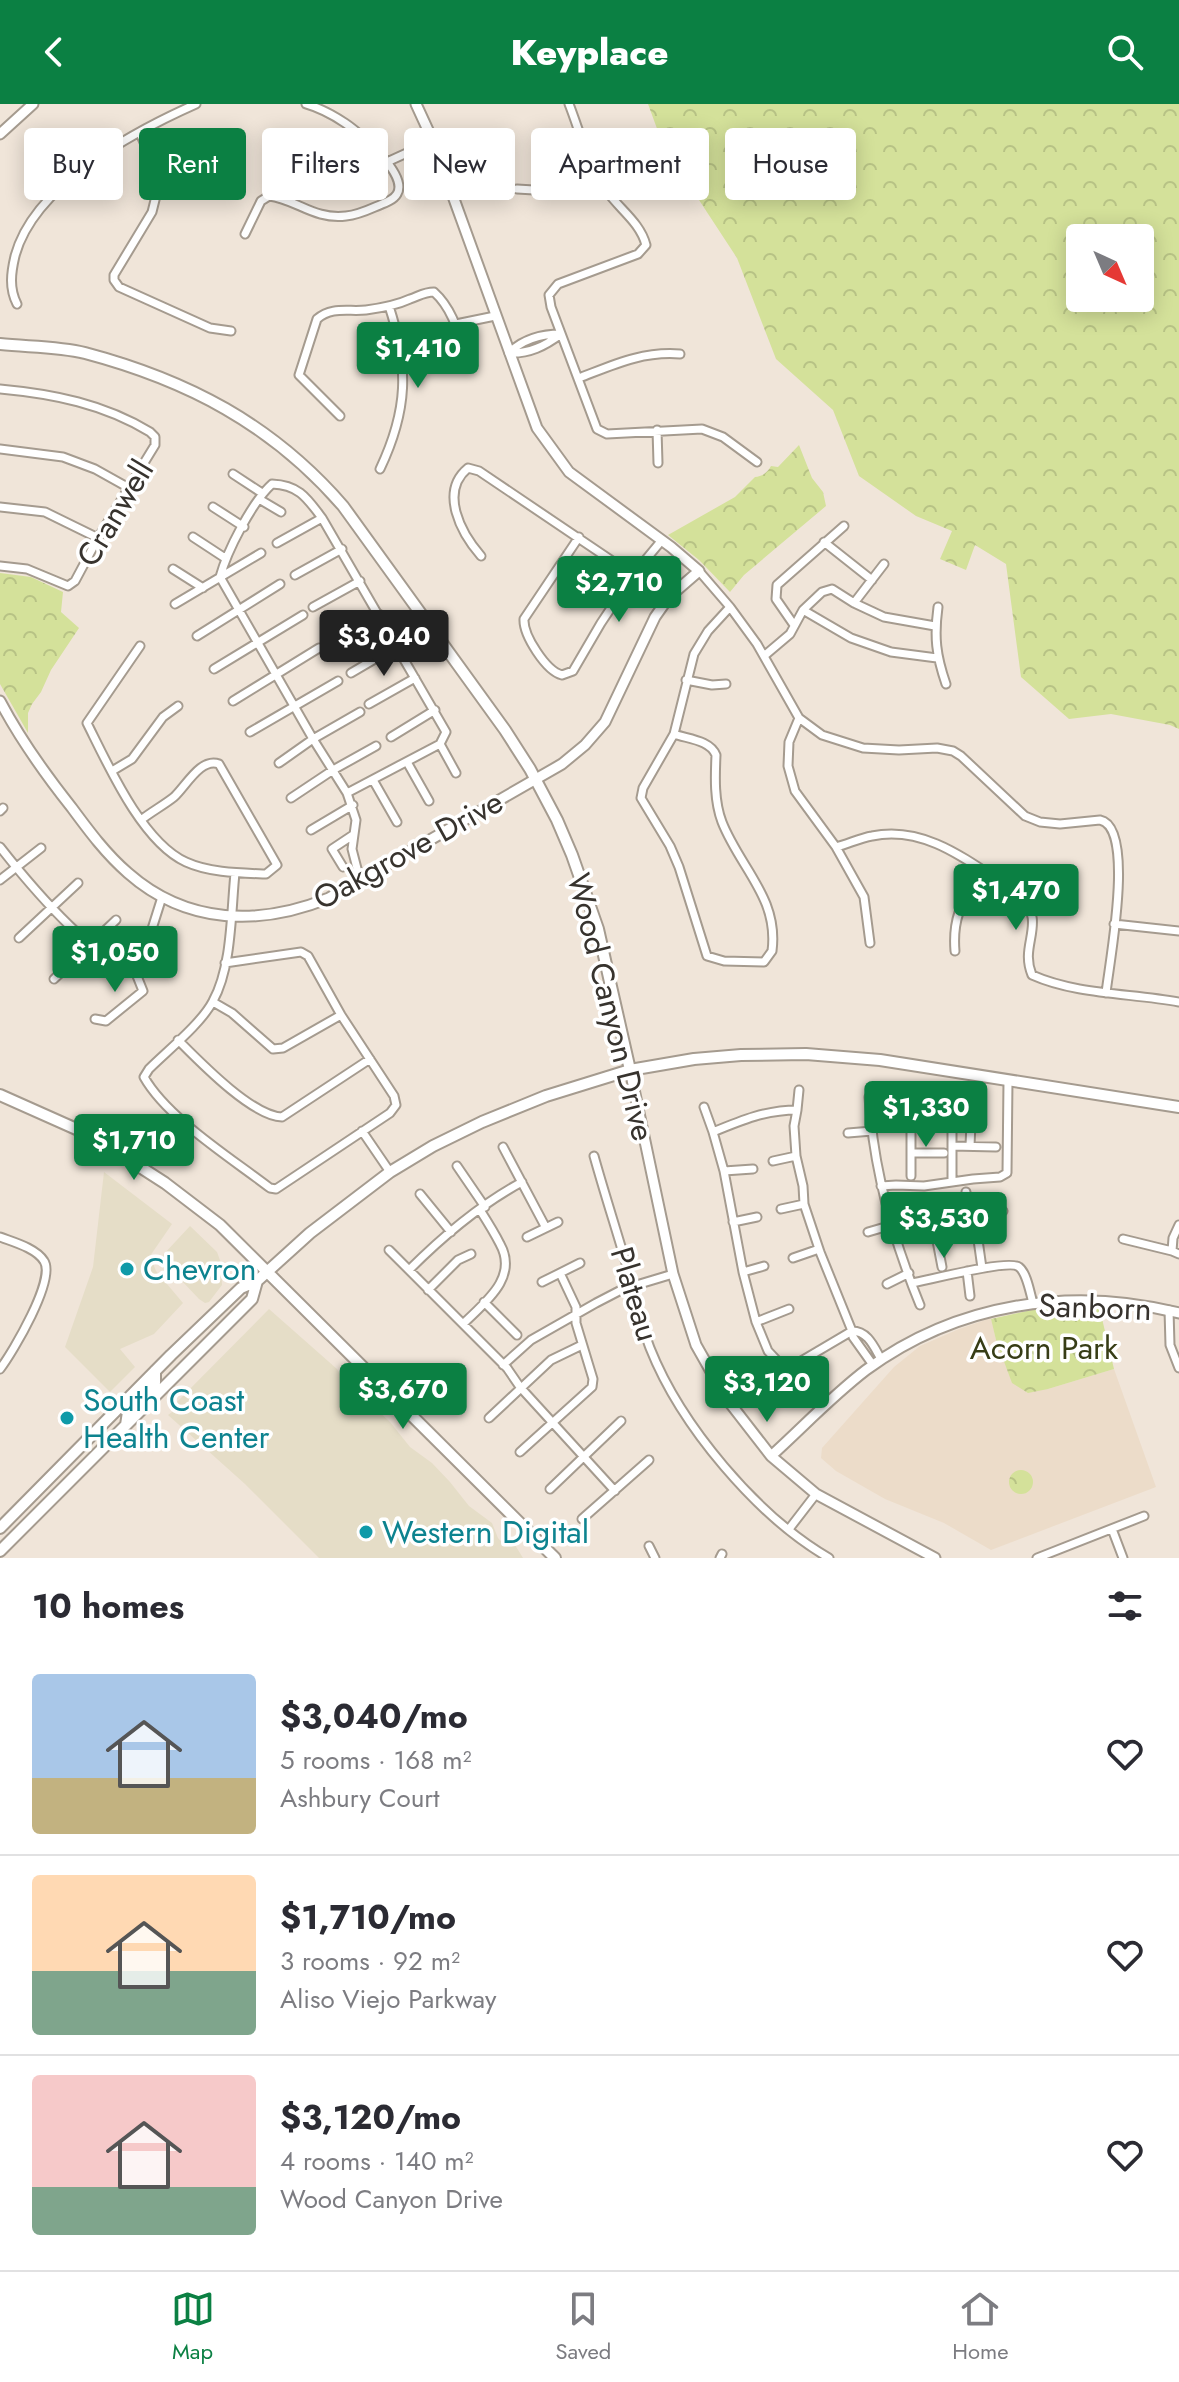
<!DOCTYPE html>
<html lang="en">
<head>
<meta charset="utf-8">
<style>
  body { margin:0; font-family:Jost,sans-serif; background:#f2f2f3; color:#2b2b33; height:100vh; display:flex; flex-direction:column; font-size:30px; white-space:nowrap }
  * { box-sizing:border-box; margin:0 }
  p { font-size:26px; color:#7c7c81 }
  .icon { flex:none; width:44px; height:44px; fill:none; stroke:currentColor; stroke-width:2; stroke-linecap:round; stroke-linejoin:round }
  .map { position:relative; height:1454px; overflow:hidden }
  .drawer { display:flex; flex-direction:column; background:#fff; flex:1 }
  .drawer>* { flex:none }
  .guide { position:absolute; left:24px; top:24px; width:1132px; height:72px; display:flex; gap:16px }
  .needle { width:52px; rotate:136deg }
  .tools { position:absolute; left:1066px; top:120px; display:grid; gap:16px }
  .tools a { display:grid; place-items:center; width:88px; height:88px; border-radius:8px; background:#fff; box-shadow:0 4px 20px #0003; font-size:40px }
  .price { position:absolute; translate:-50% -68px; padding:0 18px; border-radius:8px; background:#0b8043; color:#fff; font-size:26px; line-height:52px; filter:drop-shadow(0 2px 4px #0008) }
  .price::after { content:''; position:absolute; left:50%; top:48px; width:24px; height:18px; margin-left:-12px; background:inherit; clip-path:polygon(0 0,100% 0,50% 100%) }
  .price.active { background:#222; color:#fff }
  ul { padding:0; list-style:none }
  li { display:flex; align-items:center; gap:24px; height:200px; padding:0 32px }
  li+li { border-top:2px solid #e1e1e2 }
  li span { display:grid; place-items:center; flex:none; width:224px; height:160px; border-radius:8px; color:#555 }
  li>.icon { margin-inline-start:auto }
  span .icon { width:96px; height:96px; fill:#fffc; stroke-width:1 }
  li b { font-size:34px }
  h2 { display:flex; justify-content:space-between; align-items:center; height:96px; padding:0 32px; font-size:34px }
  .tag { padding:0 28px; border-radius:8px; background:#fff; box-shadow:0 4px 20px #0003; font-size:28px; line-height:72px }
  .tag.active { background:#0b8043; color:#fff }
  header { display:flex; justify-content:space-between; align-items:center; height:104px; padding:0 32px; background:#0b8043; color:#fff; font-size:36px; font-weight:800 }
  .dock { display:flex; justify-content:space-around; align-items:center; height:112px; border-top:2px solid #e1e1e2; background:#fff; font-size:22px; color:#7c7c81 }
  .dock a { display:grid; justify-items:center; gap:4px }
  .dock .active { color:#0b8043 }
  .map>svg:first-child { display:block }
  .commercial { fill:#e5ddc7 }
  .built { fill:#ecdcc9 }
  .park { fill:url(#park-crowns); fill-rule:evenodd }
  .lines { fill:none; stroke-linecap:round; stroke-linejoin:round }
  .minor-casing { stroke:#a59b8f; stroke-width:11 }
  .tertiary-casing { stroke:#a59b8f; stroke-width:13 }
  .secondary-casing { stroke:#a59b8f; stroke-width:14 }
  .minor { stroke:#fff; stroke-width:7 }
  .tertiary { stroke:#fff; stroke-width:9 }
  .secondary { stroke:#fff; stroke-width:10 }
  .culture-dot { fill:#0f9aa8; stroke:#fff; stroke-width:3 }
  .labels { text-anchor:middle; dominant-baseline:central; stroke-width:7; stroke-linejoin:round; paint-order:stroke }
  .street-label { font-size:32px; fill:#37332e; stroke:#fff }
  .culture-label { font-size:32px; fill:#0d838f; stroke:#fff; text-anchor:start }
  .park-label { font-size:32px; fill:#373d16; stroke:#fff }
</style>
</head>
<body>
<header><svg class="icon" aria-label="back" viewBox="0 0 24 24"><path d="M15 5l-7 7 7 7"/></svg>Keyplace<svg class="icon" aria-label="search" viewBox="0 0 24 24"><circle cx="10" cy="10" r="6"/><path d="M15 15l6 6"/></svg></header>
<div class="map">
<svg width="1179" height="1454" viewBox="0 0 1179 1454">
  <defs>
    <pattern id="park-crowns" width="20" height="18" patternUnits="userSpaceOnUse" patternTransform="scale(2)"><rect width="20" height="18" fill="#d4e19a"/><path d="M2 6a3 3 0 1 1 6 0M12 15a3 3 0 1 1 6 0" fill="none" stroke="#b7c285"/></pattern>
  </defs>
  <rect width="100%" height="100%" fill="#f0e5d9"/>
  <!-- commercial -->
  <path class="commercial" d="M104,1068L172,1120L150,1152L156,1167L183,1199L154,1230L120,1245L135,1263L110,1288L65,1243L93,1163Z
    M190,1122L217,1148L221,1159L222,1181L209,1198L205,1199L199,1195L163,1157V1151Z
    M269,1205L337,1265L347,1281L371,1300L390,1318L410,1343L432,1359L450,1378L469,1402L492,1419L498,1434L505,1442L515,1441L523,1454H319L245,1380L168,1311L176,1305L174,1301Z"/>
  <!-- built -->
  <path class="built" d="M991,1214L996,1236L1048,1285L1114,1265L1156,1383L991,1446L944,1419L885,1395L836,1367L821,1354L822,1344L894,1263L920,1242L959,1225Z"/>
  <!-- park -->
  <path class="park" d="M648,0H1179V625L1170,621L1111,610L1069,615L1021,573L1006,460L975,441L966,466L940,455L952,427L916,412L859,372L833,306L776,255L737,154L663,41ZM1080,134H1140V194H1080Z
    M799,341L812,374L823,388L826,402L744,471L730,488L699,456L668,431L735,393L755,373C762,373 768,368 771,362L778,363Z
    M0,469L31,473L63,488L61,508L79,524L51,566L41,588L32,600L28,609V629L0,580Z
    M1099,1202L1114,1265L1048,1285L1028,1289L1012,1279L996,1236L991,1215L1040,1204Z
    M1009 1378a12 12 0 1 1 24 0a12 12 0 1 1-24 0Z"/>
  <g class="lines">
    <!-- minor casing -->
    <g class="minor-casing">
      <path id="minor" d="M569,0C580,28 588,61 606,86C619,105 640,118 646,141L638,150L558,180L549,191L551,203L597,325L607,330L702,325L723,333L757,358
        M140,29L156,66V92L152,108L114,171V176L119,183L210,224L231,227
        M387,58L433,37
        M517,85L534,86L594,66
        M245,130L261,97L269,92C296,95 314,116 346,112C356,111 366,107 375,103C382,100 393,97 397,90C409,71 360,29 345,19C333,11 320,4 306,0
        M17,200C9,184 11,169 15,152C34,81 133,28 196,0
        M456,220L495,212
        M509,249C523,235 541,230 561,230
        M509,249C529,250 545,242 561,230
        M379,260L402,256
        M579,274C613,261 642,247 680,250
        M0,285C54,290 104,300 150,328L155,333V341L98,434L75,477L68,482L27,465L0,462
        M340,312L299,271L317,215C332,202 349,208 366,206C381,204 397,201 410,195C419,192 424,188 434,188C453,205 459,231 467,255
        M657,326L658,359
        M0,345L63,353L95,365L129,384
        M380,365C408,306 409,263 389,202
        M233,370L262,389
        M259,395L281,408
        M0,403L45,408L98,434
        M213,403L244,423
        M193,433L225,454
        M579,433L524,515C523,531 546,567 562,571L573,567L601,519L633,471L662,436
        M824,438L872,476
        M277,439L322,414
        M481,452C461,429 439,388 468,364L479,367L633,471
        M173,465L203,484
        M699,467L730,503L757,540L799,614L822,631L863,644L899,646L937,644L953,647L961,652L1025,712L1040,718L1060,720L1100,716C1136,723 1109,860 1106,889
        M295,471L342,445
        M854,499L884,460
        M175,500L261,449
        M313,503L360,477
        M938,503C934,533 936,551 946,580
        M803,506L851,534L891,548L937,554
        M794,521L776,495L777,481L844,422
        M197,532L280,480
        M334,536L379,510
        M140,542L87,619C108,661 142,738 186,758C210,769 241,769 266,770L277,761L219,660C201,653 186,682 174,693C164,701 151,708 141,716
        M764,552L790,530L803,506L822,488L832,485L854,499L884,513L935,522
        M214,565L303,511
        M351,569L397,542
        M686,576L712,581L726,580
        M233,597L319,544
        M369,600L415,574
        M799,614L789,638L788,662L795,687L836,743L864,793L870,839
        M250,628L338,577
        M674,630C688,635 710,636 716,651C715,673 714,697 722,718C740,764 779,794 772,847L764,858L724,857L707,852L679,763L670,742L641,694L643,684L674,630L694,550L708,527L730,503
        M391,633L435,606
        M440,640L456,669
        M407,658L429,697
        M279,659L313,635L360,608
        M112,667L132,655L163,613L178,602
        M373,676L397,718
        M347,689L440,640L446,628L322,414C307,394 299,381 272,380C252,398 227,447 220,473L313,635L347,689L356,716L352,745L360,776
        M291,694L333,666L376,642
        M0,707L3,704
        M311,726L353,701
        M0,743C33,785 82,842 129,868L135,867L140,863L162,793
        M836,743C848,740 860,734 872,732C929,720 975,763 1021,791C1047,821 1019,840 1032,871C1077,891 1131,889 1179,898
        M343,763L332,745L353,731
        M0,776L41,744
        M1114,820L1179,827
        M150,833L171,840
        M19,834L78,779
        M955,847C952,811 964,796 981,766
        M225,859L301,848L308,852L341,911L394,992L396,1001L390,1009L276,1085L270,1084C231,1054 167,1014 144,973L149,965C167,947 201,920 213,897C232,863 231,808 235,769
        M54,875L116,816
        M213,898L232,909L273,945L283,944L341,911
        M95,915L106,917L143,887L135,867
        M178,936C200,958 252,1012 282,1013L370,955
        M869,993C873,1065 893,1135 920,1201
        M704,1003L713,1028
        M797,1006L799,986
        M871,1018L971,1019V996
        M911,1019V1072
        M952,1019V1078
        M362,1027L390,1068
        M848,1029L872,1027
        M952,1042L996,1043
        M970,1042L971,1019
        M503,1043L546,1124
        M911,1049H944
        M594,1052C606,1095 620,1137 632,1180C638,1202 642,1223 650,1244C681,1322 757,1412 829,1454
        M773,1057L796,1052
        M457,1062L485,1103
        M724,1067L753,1065
        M881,1082L896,1081L924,1082L973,1075L1000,1073L1007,1069L1008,977
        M966,1088L969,1107L975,1115L982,1164
        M420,1090L451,1128
        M781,1105L804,1100
        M933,1116L942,1163
        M733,1118L757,1113
        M1179,1121L1173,1134L1172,1147L1179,1150
        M894,1127L948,1113L1003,1107
        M868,1128L892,1121
        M0,1133C13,1138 36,1144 44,1157C56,1175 13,1248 0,1265
        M527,1133L558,1118
        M1123,1135L1172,1147
        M389,1146L507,1264L520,1283L615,1387
        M793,1154L819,1145
        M409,1166C442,1133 481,1100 522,1078
        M967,1167L970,1192
        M743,1168L764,1162
        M542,1178L580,1159
        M912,1179C929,1176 1009,1155 1019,1163C1027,1169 1030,1189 1033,1199
        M887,1180L909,1169
        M428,1186L458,1156L471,1150
        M484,1198L517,1231
        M1169,1206L1170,1241L1179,1264
        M756,1218L789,1205
        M463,1220C484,1199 519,1174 500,1140C494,1128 487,1117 480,1106
        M503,1261L531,1236L596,1199L623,1185L673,1170
        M873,1261L853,1233L852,1227L820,1148L804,1100L803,1082L796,1052L794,1022L797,1006C766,1006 742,1016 713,1028L724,1067L743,1168L756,1218L768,1247L786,1266L852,1227C868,1227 874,1243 881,1255
        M489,1314L551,1256L582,1241
        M520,1348L592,1283L593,1275L576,1219V1203L560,1169
        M550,1385L621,1317
        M582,1415L649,1356
        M789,1425L816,1390
        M1112,1425L1123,1454
        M649,1442L655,1454
        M720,1454L722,1450
        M1037,1454L1144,1412"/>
    </g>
    <!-- tertiary casing -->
    <g class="tertiary-casing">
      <path id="tertiary" d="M0,30L33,0
        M0,597C20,635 45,670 72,704C89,727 106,750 128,769C187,821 260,822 329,794L562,660L585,641L605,618L655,513L669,493L699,467L671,443L569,368L537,324L433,37L416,0
        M630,966L673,1170L696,1241L726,1294L771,1352L816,1390L935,1454
        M771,1352C803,1323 832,1292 866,1266C957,1199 1071,1182 1179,1209"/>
    </g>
    <!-- secondary casing -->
    <g class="secondary-casing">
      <path id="secondary" d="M0,240C27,243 58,242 85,249C187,276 272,320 343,402L505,626L530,665L557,716L572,751L598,825L630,966
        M0,991L92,1032L165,1079L220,1121L555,1454
        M126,1321L128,1308L155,1279V1267
        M0,1424L171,1251L241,1184L257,1177L310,1129L390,1068L433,1042L482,1018L546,992L630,966L694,955L741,951L806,950L880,956L1179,1003
        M0,1447L252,1195L257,1177"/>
    </g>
    <!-- minor -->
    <use href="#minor" class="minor"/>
    <!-- tertiary -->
    <use href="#tertiary" class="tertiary"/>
    <!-- secondary -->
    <use href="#secondary" class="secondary"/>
  </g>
  <!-- markers -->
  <g class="culture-dot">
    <circle cx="127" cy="1165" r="8"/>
    <circle cx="67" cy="1314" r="8"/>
    <circle cx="366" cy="1428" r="8"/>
  </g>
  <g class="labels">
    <!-- street labels -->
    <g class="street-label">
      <text transform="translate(115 409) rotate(-59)">Cranwell</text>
      <text transform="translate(408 746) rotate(-29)">Oakgrove Drive</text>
      <text transform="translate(611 903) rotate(76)">Wood Canyon Drive</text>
      <text transform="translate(635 1190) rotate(73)">Plateau</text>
      <text transform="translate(1095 1203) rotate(2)">Sanborn</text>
    </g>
    <!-- culture labels -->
    <g class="culture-label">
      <text x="143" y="1165">Chevron</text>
      <text x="83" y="1296">South Coast<tspan x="83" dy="37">Health Center</tspan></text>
      <text x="382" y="1428">Western Digital</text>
    </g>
    <!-- park labels -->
    <g class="park-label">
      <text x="1044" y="1244">Acorn Park</text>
    </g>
  </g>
</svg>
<div class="tools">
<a><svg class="needle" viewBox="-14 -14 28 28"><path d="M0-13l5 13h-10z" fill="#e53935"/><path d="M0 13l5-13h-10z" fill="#7c7c81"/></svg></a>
</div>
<b class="price" style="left:418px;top:286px">$1,410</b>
<b class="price" style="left:619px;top:520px">$2,710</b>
<b class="price active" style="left:384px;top:574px">$3,040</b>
<b class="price" style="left:1016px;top:828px">$1,470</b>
<b class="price" style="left:115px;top:890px">$1,050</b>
<b class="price" style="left:926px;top:1045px">$1,330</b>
<b class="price" style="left:134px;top:1078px">$1,710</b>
<b class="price" style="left:944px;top:1156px">$3,530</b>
<b class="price" style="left:767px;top:1320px">$3,120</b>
<b class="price" style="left:403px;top:1327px">$3,670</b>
<div class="guide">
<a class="tag">Buy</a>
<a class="tag active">Rent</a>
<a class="tag">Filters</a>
<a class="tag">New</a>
<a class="tag">Apartment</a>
<a class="tag">House</a>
</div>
</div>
<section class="drawer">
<h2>10 homes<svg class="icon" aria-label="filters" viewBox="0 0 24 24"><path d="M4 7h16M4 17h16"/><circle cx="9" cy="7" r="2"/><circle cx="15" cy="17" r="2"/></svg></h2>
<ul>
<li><span style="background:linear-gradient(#a9c7e8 65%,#c2b280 0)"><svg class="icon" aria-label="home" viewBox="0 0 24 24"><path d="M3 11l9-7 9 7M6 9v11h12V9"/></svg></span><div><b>$3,040/mo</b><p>5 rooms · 168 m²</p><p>Ashbury Court</p></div><svg class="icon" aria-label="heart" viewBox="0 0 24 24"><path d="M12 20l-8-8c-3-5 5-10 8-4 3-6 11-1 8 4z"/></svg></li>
<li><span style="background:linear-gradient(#ffd9b3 60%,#7fa58c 0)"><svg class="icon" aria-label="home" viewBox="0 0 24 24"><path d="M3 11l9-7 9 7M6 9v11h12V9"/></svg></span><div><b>$1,710/mo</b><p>3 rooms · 92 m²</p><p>Aliso Viejo Parkway</p></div><svg class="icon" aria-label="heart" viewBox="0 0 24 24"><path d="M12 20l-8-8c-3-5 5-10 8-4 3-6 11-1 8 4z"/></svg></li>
<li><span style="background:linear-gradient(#f6c9c9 70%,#7fa58c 0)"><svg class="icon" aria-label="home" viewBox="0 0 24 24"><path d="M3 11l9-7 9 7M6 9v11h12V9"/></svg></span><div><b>$3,120/mo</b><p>4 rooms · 140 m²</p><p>Wood Canyon Drive</p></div><svg class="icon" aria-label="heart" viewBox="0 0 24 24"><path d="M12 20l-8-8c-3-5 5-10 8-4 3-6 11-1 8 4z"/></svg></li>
</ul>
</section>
<nav class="dock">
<a class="active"><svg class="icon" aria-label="map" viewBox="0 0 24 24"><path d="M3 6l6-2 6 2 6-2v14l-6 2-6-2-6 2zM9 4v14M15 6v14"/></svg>Map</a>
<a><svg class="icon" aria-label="saved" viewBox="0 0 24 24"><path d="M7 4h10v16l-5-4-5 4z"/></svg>Saved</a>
<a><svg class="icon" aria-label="home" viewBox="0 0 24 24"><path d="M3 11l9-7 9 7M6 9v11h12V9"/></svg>Home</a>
</nav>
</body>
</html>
